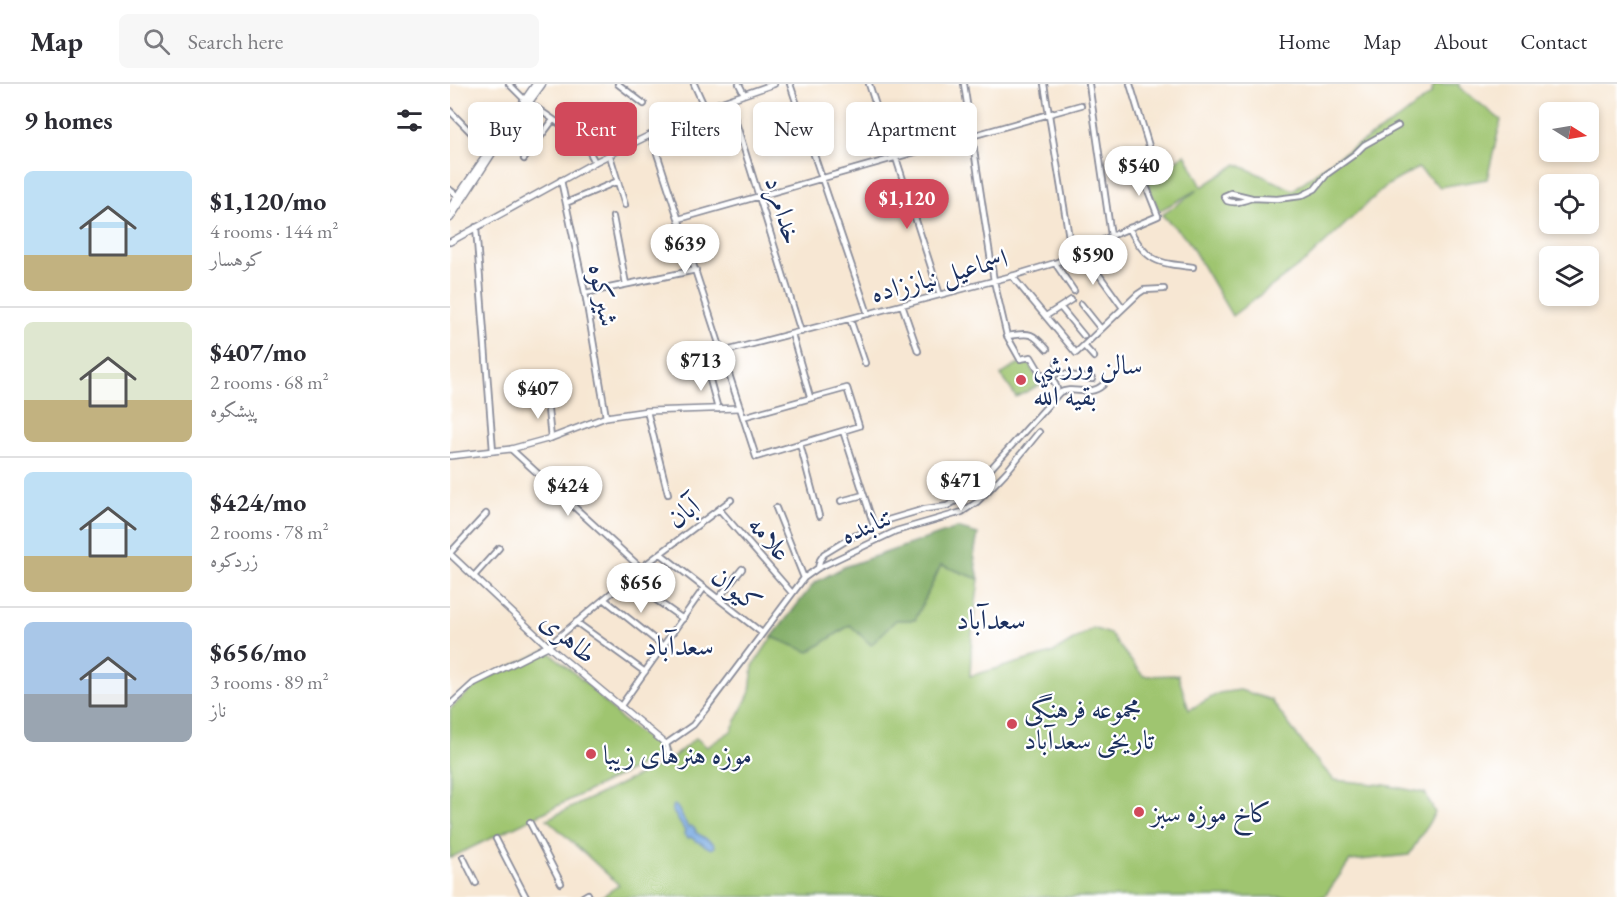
<!DOCTYPE html>
<html lang="en">
<head>
<meta charset="utf-8">
<style>
  body { margin:0; font-family:"EB Garamond",Amiri,serif; background:#f7f7f7; color:#2b2b33; height:100vh; display:flex; flex-direction:column; font-size:22px; white-space:nowrap }
  * { box-sizing:border-box; margin:0 }
  p { font-size:20px; color:#7c7c81 }
  .icon { flex:none; width:33px; height:33px; fill:none; stroke:currentColor; stroke-width:2; stroke-linecap:round; stroke-linejoin:round }
  .map { position:relative; flex:1; overflow:hidden }
  .sheet { display:flex; flex-direction:column; background:#fff; width:450px }
  .sheet>* { flex:none }
  .banner { position:absolute; left:18px; top:18px; width:570px; height:54px; display:flex; gap:12px }
  .needle { width:39px; rotate:101deg }
  .tools { position:absolute; left:1089px; top:18px; display:grid; gap:12px }
  .tools a { display:grid; place-items:center; width:60px; height:60px; border-radius:9px; background:#fff; box-shadow:0 3px 9px #0003; font-size:30px }
  .price { position:absolute; translate:-50% -51px; padding:0 14px; border-radius:21px; background:#fff; color:#222; font-size:20px; line-height:39px; filter:drop-shadow(0 2px 3px #0008) }
  .price::after { content:''; position:absolute; left:50%; top:36px; width:18px; height:14px; margin-left:-9px; background:inherit; clip-path:polygon(0 0,100% 0,50% 100%) }
  .price.selected { background:#d1495b; color:#fff }
  ul { padding:0; list-style:none }
  li { display:flex; align-items:center; gap:18px; height:150px; padding:0 24px }
  li+li { border-top:2px solid #e1e1e2 }
  li span { display:grid; place-items:center; flex:none; width:168px; height:120px; border-radius:9px; color:#555 }
  li>.icon { margin-inline-start:auto }
  span .icon { width:72px; height:72px; fill:#fffc; stroke-width:1 }
  li b { font-size:26px }
  h2 { display:flex; justify-content:space-between; align-items:center; height:72px; padding:0 24px; font-size:26px }
  .tag { padding:0 21px; border-radius:9px; background:#fff; box-shadow:0 3px 9px #0003; font-size:21px; line-height:54px }
  .tag.selected { background:#d1495b; color:#fff }
  header { display:flex; align-items:center; gap:36px; box-sizing:border-box; height:84px; padding:0 30px; background:#fff; border-bottom:2px solid #e1e1e2 }
  header strong { font-size:28px }
  nav { display:flex; gap:33px; margin-inline-start:auto; font-size:21px }
  .search { width:420px; height:54px; background:#f7f7f7; display:flex; align-items:center; gap:15px; box-sizing:border-box; padding:0 21px; border-radius:9px; color:#7c7c81; font-size:22px }
  main { display:flex; flex:1; min-height:0 }
  .map>svg:first-child { display:block }
  .green { fill:#9fc570; stroke:#5d7a67; stroke-width:1.5 }
  .forest { fill:#7faa62; stroke:#4d6c60; stroke-width:1.5 }
  .water { fill:#72a6df; stroke:#466a9e; stroke-width:1.5 }
  .lines { fill:none; stroke-linecap:round; stroke-linejoin:round }
  .minor-casing { stroke:#898b98; stroke-width:8 }
  .tertiary-casing { stroke:#898b98; stroke-width:8 }
  .secondary-casing { stroke:#898b98; stroke-width:9 }
  .minor { stroke:#fff; stroke-width:4.5 }
  .tertiary { stroke:#fff; stroke-width:5 }
  .secondary { stroke:#fff; stroke-width:6 }
  .poi-dot { fill:#d1495b; stroke:#fff; stroke-width:2 }
  .labels { text-anchor:middle; dominant-baseline:central; stroke-width:4.5; stroke-linejoin:round; paint-order:stroke }
  .street-label { font-size:27px; fill:#1b2f5e; stroke:#fff }
  .poi-label { font-size:27px; fill:#1b2f5e; stroke:#fff; text-anchor:start }
  .neighbourhood-label { font-size:28px; fill:#1b2f5e; stroke:#fff }
</style>
</head>
<body>
<header>
<strong>Map</strong>
<div class="search"><svg class="icon" aria-label="search" viewBox="0 0 24 24"><circle cx="10" cy="10" r="6"/><path d="M15 15l6 6"/></svg>Search here</div>
<nav><a>Home</a><a>Map</a><a>About</a><a>Contact</a></nav>
</header>
<main>
<section class="sheet">
<h2>9 homes<svg class="icon" aria-label="filters" viewBox="0 0 24 24"><path d="M4 7h16M4 17h16"/><circle cx="9" cy="7" r="2"/><circle cx="15" cy="17" r="2"/></svg></h2>
<ul>
<li><span style="background:linear-gradient(#bfe0f5 70%,#c2b280 0)"><svg class="icon" aria-label="home" viewBox="0 0 24 24"><path d="M3 11l9-7 9 7M6 9v11h12V9"/></svg></span><div><b>$1,120/mo</b><p>4 rooms · 144 m²</p><p>کوهسار</p></div></li>
<li><span style="background:linear-gradient(#dfe7d0 65%,#c2b280 0)"><svg class="icon" aria-label="home" viewBox="0 0 24 24"><path d="M3 11l9-7 9 7M6 9v11h12V9"/></svg></span><div><b>$407/mo</b><p>2 rooms · 68 m²</p><p>پیشکوه</p></div></li>
<li><span style="background:linear-gradient(#bfe0f5 70%,#c2b280 0)"><svg class="icon" aria-label="home" viewBox="0 0 24 24"><path d="M3 11l9-7 9 7M6 9v11h12V9"/></svg></span><div><b>$424/mo</b><p>2 rooms · 78 m²</p><p>زردکوه</p></div></li>
<li><span style="background:linear-gradient(#a9c7e8 60%,#9aa5b1 0)"><svg class="icon" aria-label="home" viewBox="0 0 24 24"><path d="M3 11l9-7 9 7M6 9v11h12V9"/></svg></span><div><b>$656/mo</b><p>3 rooms · 89 m²</p><p>ناز</p></div></li>
</ul>
</section>
<div class="map">
<svg width="1167" height="813" viewBox="0 0 1167 813">
  <rect width="100%" height="100%" fill="#fff"/>
  <filter id="ink" filterUnits="userSpaceOnUse"><feTurbulence type="fractalNoise" baseFrequency=".0167" numOctaves="2"/><feDisplacementMap in="SourceGraphic" scale="12" xChannelSelector="R" yChannelSelector="G"/><feConvolveMatrix kernelMatrix="1 2 1 2 8 2 1 2 1" color-interpolation-filters="sRGB"/></filter>
  <filter id="wash" filterUnits="userSpaceOnUse"><feTurbulence type="fractalNoise" baseFrequency=".008" numOctaves="4" result="noise"/><feDisplacementMap in="SourceGraphic" scale="24" xChannelSelector="R" yChannelSelector="G"/><feGaussianBlur stdDeviation="1.35" result="paint"/><feColorMatrix in="noise" values="0 0 0 0 0 0 0 0 0 0 0 0 0 0 0 0 0 1.4 0 .05"/><feComposite in="paint" operator="in"/></filter>
  <g filter="url(#wash)">
    <rect width="100%" height="100%" fill="#f7e7d3"/>
    <!-- green -->
    <path class="green" d="M984,0H1009V3L1051,36L1037,95L990,103L968,84L936,102L858,175L782,232L737,155L712,131L749,105L709,127L692,88L698,84L704,93L735,70L752,103L787,80L843,106L887,73L946,37L981,10Z
      M579,279L590,301L566,313L551,291L566,281Z
      M491,481L529,495L522,550L520,592L602,569L643,544L660,550L693,592L728,591L739,626L769,609L790,606L821,616L860,669L884,696L935,701L975,709L985,729L959,771L900,777L874,813H151L169,801L97,735L217,678L246,654L257,663L281,647L300,608L303,582L322,553L359,568L400,541L446,536H465Z
      M97,566L138,601L171,635L216,669L0,774V625L26,601L37,594Z"/>
    <!-- forest -->
    <path class="forest" d="M507,444L528,450L524,471L529,495L491,481L465,536H446L421,561L400,541L359,568L322,553L364,499L394,483Z"/>
    <!-- water -->
    <path class="water" d="M224,721L227,723L238,743L241,742L246,746L245,748L263,759L265,763L261,765L240,753L238,754L234,750L235,747L222,726V723Z"/>
  </g>
  <g filter="url(#ink)">
    <g class="lines">
      <!-- minor casing -->
      <g class="minor-casing">
        <path id="minor" d="M59,0L75,16L133,56L145,78
          M168,0L194,20
          M244,0L255,24
          M289,0L294,10
          M340,0L418,230
          M419,0L443,74
          M514,0L544,197L557,252L570,275L581,273L594,295L608,289L642,295
          M594,0L622,172
          M639,0L661,152
          M680,0L702,72
          M279,16L351,248
          M0,27L39,67
          M177,48L181,61
          M201,51C236,158 271,266 306,373L409,342L397,304L293,333
          M261,62L291,56
          M160,72L175,121
          M446,74L490,211
          M74,75L103,36
          M111,96L135,209L156,333
          M0,106L8,112
          M802,114C793,117 786,120 777,117L774,112L781,109L802,114L827,115L851,112L865,105L877,90L905,70L914,61L948,42
          M116,119L168,97
          M163,133L176,200
          M229,135L631,21
          M26,143L43,367
          M679,144C697,178 706,179 743,183
          M632,167L673,224
          M605,179L624,207
          M562,192L626,269L688,210L694,206L714,205
          M135,209L246,186
          M631,220L651,245
          M452,221L468,267
          M611,224L634,252
          M596,232L621,216
          M400,235L415,279
          M342,250L360,313
          M557,252C580,249 581,247 597,265
          M634,262L644,273
          M272,268L562,192L605,179L622,172L661,152L708,132L691,89
          M607,279L608,289
          M257,285L268,325
          M602,292L607,305
          M97,316L101,354
          M197,327L218,410
          M393,347L424,442
          M350,360L369,432
          M61,365L191,484
          M391,417L413,411
          M326,424L354,494
          M269,425L342,509
          M0,469L36,430
          M211,470L312,549
          M368,484L370,476L374,470L402,453L438,436L475,425L497,422L518,410L609,309C624,301 638,314 653,301
          M24,492L49,464
          M178,496L233,535
          M154,515L213,562
          M268,515L292,485
          M126,538L195,588
          M98,562L191,484L281,416
          M170,623L254,504
          M219,672L216,660L243,641L258,622L354,494L368,484L446,447L512,428L527,418L539,406L558,386L589,348
          M80,739L111,799
          M46,755L76,813
          M13,773L26,799
          M133,813L138,810"/>
      </g>
      <!-- tertiary casing -->
      <g class="tertiary-casing">
        <path id="tertiary" d="M0,158L145,78L255,24L324,0
          M0,372L61,365L101,354L156,333L197,327L290,324
          M0,470L98,562L216,660
          M0,621L24,599L98,562"/>
      </g>
      <!-- secondary casing -->
      <g class="secondary-casing">
        <path id="secondary" d="M0,124L86,0
          M0,134L42,69L92,0"/>
      </g>
      <!-- minor -->
      <use href="#minor" class="minor"/>
      <!-- tertiary -->
      <use href="#tertiary" class="tertiary"/>
      <!-- secondary -->
      <use href="#secondary" class="secondary"/>
    </g>
  </g>
  <!-- markers -->
  <g class="poi-dot">
    <circle cx="571" cy="296" r="6"/>
    <circle cx="562" cy="640" r="6"/>
    <circle cx="141" cy="670" r="6"/>
    <circle cx="689" cy="728" r="6"/>
  </g>
  <g class="labels">
    <!-- street labels -->
    <g class="street-label">
      <text transform="translate(334 126) rotate(73)">خدامرد</text>
      <text transform="translate(489 191) rotate(-15)">اسماعیل نیاززاده</text>
      <text transform="translate(154 211) rotate(79)">شیرکوه</text>
      <text transform="translate(233 428) rotate(-37)">آبان</text>
      <text transform="translate(416 441) rotate(-24)">تنابنده</text>
      <text transform="translate(320 454) rotate(49)">علامه</text>
      <text transform="translate(287 505) rotate(38)">کیوان</text>
      <text transform="translate(119 553) rotate(41)">طاهری</text>
    </g>
    <!-- poi labels -->
    <g class="poi-label">
      <text x="583" y="280">سالن ورزشی<tspan x="583" dy="31">بقیه الله</tspan></text>
      <text x="574" y="624">مجموعه فرهنگی<tspan x="574" dy="31">تاریخی سعدآباد</tspan></text>
      <text x="153" y="670">موزه هنرهای زیبا</text>
      <text x="701" y="728">کاخ موزه سبز</text>
    </g>
    <!-- neighbourhood labels -->
    <g class="neighbourhood-label">
      <text x="541" y="535">سعدآباد</text>
      <text x="229" y="561">سعدآباد</text>
    </g>
  </g>
</svg>
<div class="tools">
<a><svg class="needle" viewBox="-14 -14 28 28"><path d="M0-13l5 13h-10z" fill="#e53935"/><path d="M0 13l5-13h-10z" fill="#7c7c81"/></svg></a>
<a><svg class="icon" aria-label="locate" viewBox="0 0 24 24"><circle cx="12" cy="12" r="6"/><path d="M12 2v4M12 18v4M2 12h4M18 12h4"/></svg></a>
<a><svg class="icon" aria-label="layers" viewBox="0 0 24 24"><path d="M12 4l9 5-9 5-9-5zM3 14l9 5 9-5"/></svg></a>
</div>
<b class="price" style="left:689px;top:113px">$540</b>
<b class="price selected" style="left:457px;top:146px">$1,120</b>
<b class="price" style="left:235px;top:191px">$639</b>
<b class="price" style="left:643px;top:202px">$590</b>
<b class="price" style="left:251px;top:308px">$713</b>
<b class="price" style="left:88px;top:336px">$407</b>
<b class="price" style="left:511px;top:428px">$471</b>
<b class="price" style="left:118px;top:433px">$424</b>
<b class="price" style="left:191px;top:530px">$656</b>
<div class="banner">
<a class="tag">Buy</a>
<a class="tag selected">Rent</a>
<a class="tag">Filters</a>
<a class="tag">New</a>
<a class="tag">Apartment</a>
</div>
</div>
</main>
</body>
</html>
